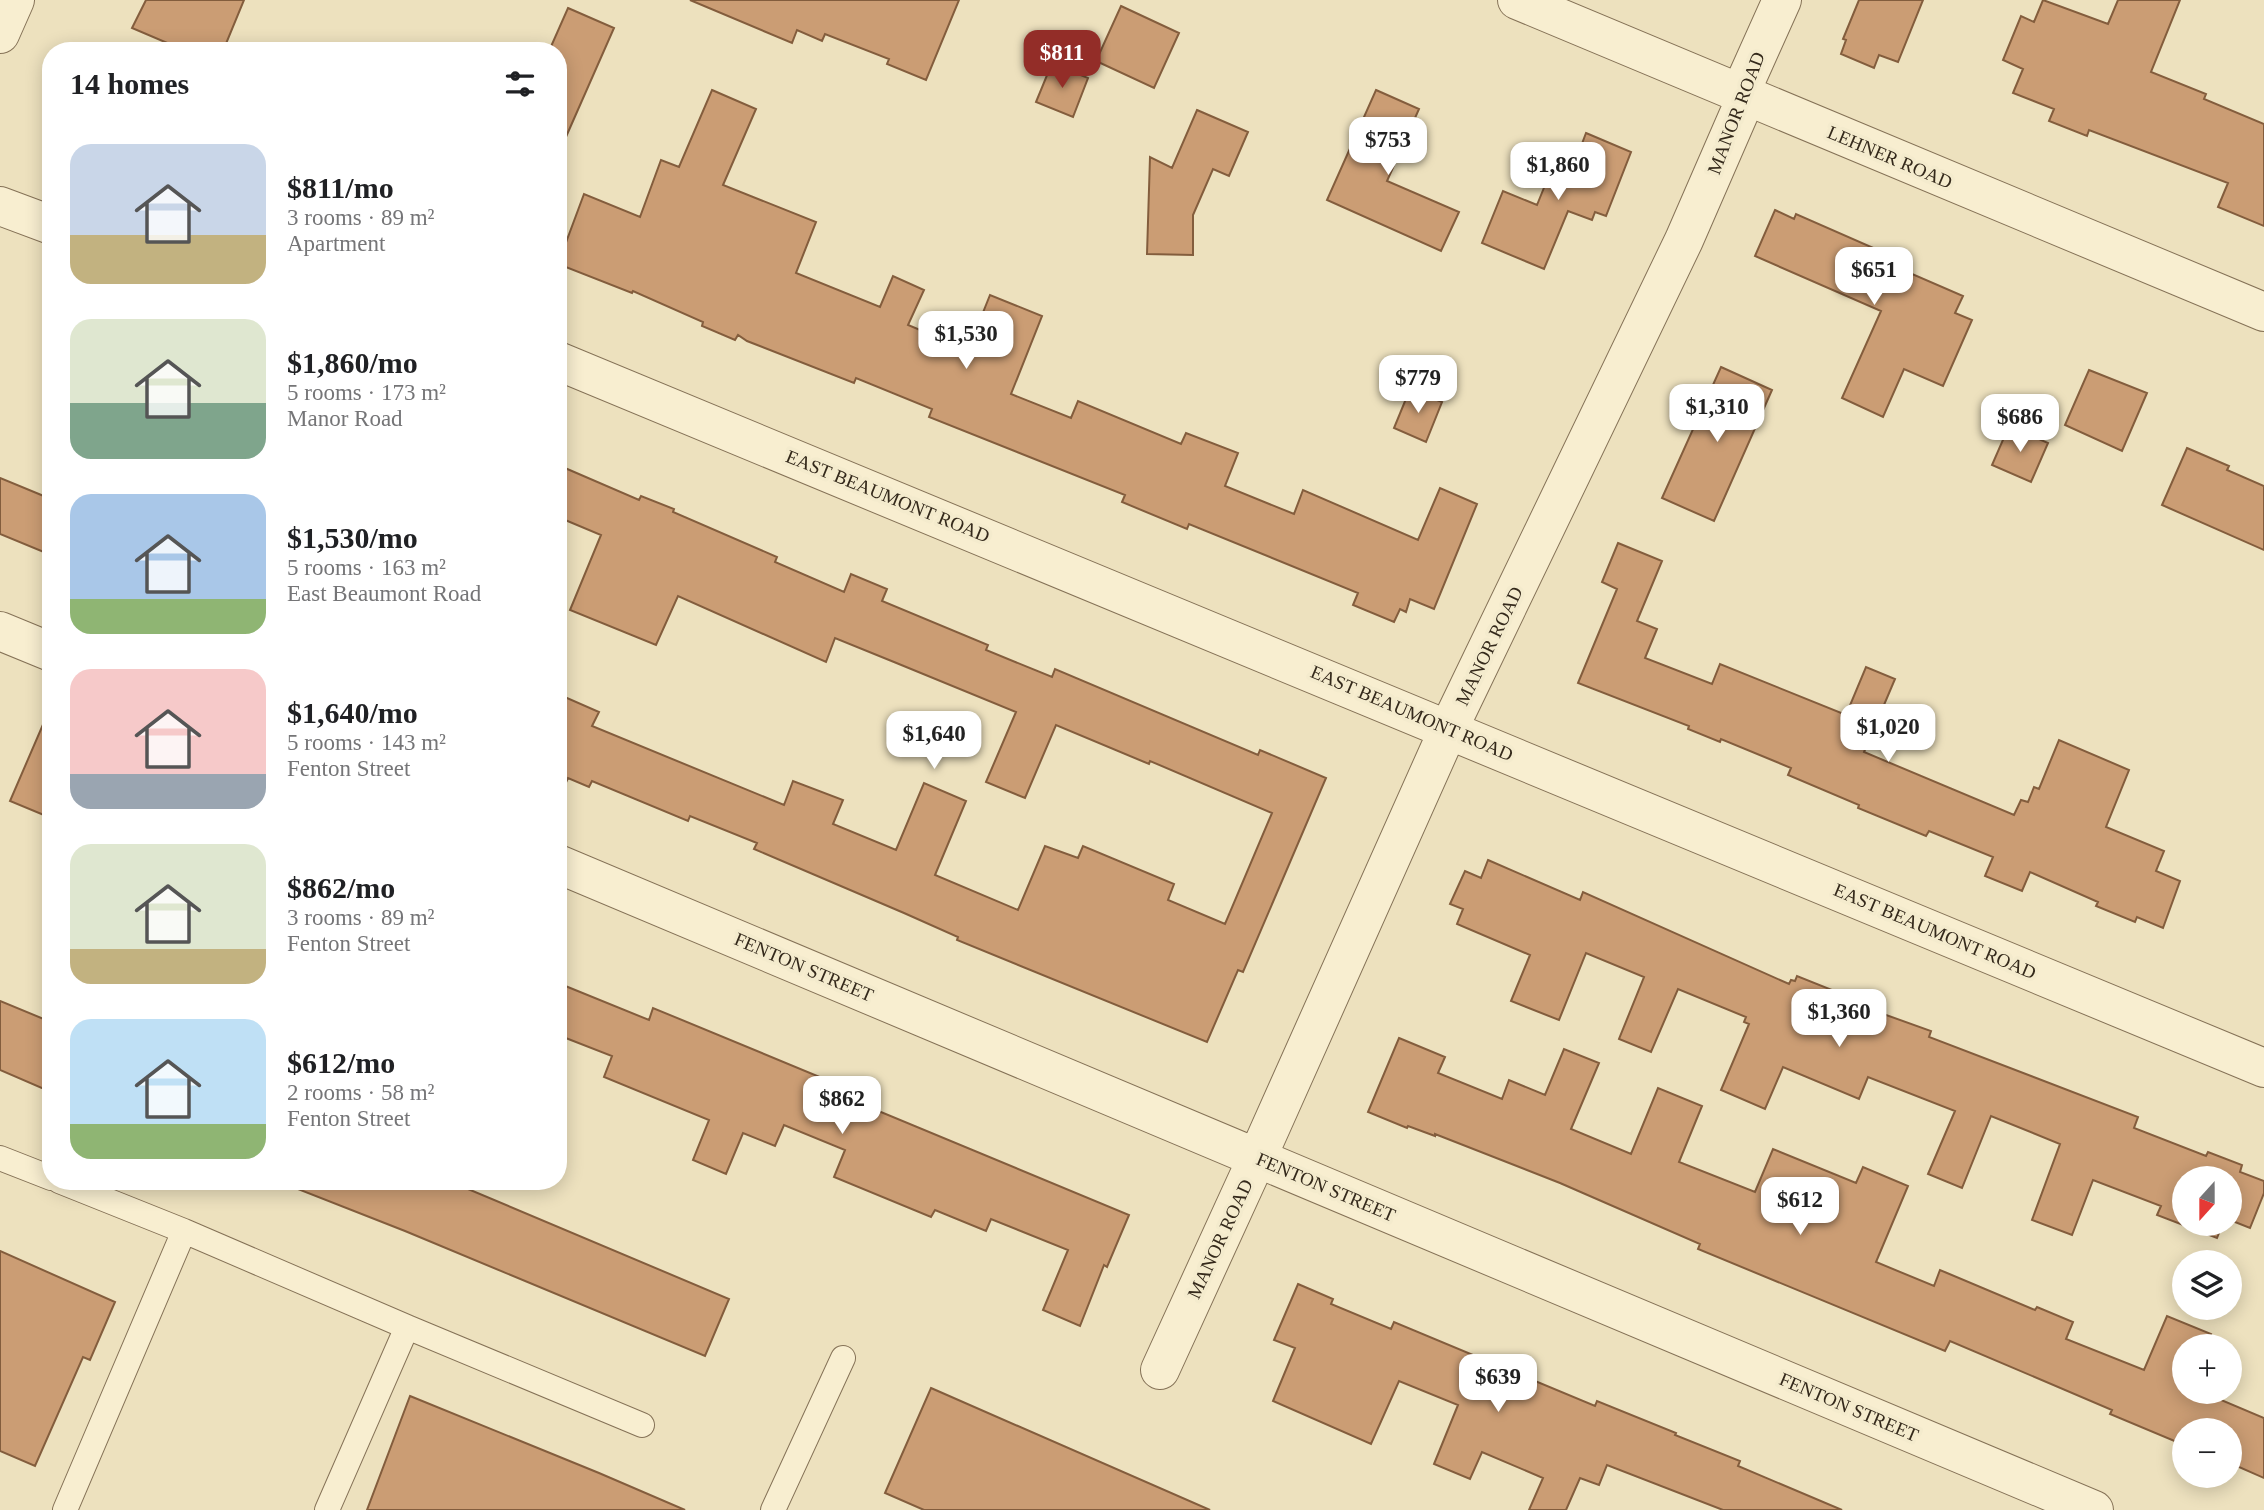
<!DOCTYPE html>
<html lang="en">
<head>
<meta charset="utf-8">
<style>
  body { margin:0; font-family:"Times New Roman",serif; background:#f6f6f6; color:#202124; height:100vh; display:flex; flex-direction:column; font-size:26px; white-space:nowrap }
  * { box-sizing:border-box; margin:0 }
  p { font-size:23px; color:#757577 }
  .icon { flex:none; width:38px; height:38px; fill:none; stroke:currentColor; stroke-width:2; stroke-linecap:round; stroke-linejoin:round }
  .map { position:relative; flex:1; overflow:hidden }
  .details { position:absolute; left:42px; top:42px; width:525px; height:1148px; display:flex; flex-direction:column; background:#fff; border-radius:28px; box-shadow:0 4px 18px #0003 }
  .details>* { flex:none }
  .needle { width:46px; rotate:201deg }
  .buttons { position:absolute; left:2172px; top:1166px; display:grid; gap:14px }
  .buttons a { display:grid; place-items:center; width:70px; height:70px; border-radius:50%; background:#fff; box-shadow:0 4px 18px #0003; font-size:35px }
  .price { position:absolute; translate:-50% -60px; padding:0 16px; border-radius:14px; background:#fff; color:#222; font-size:23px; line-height:46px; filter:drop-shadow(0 2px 4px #0008) }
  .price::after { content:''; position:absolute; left:50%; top:42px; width:21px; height:16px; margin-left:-10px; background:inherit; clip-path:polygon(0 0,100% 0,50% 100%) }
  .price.on { background:#932d28; color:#fff }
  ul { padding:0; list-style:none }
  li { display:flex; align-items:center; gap:21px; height:175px; padding:0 28px }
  li span { display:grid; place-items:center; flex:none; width:196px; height:140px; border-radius:21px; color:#555 }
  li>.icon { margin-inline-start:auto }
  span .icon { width:84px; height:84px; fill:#fffc; stroke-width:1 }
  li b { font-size:30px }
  h2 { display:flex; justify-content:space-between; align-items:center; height:84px; padding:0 28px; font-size:30px }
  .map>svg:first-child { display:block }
  .building { fill:#cb9d74; stroke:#835d3d; stroke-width:2 }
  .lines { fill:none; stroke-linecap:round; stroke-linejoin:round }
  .service-casing { stroke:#857257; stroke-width:26 }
  .minor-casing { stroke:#857257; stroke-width:40 }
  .service { stroke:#f8eed0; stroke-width:24 }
  .minor { stroke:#f8eed0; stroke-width:38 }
  .labels { text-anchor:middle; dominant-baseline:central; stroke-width:7; stroke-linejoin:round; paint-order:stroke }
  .street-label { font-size:19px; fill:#34291b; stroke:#f4ebcd }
</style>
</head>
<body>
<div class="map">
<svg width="2264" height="1510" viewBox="0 0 2264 1510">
  <rect width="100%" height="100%" fill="#ede1be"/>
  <!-- building -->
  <path class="building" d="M146,0H244L223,51H186L132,28Z
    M690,0H959L926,80L887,64L889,59L825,34L822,41L797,30L792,43Z
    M1859,0H1923L1898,62L1879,55L1874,68L1841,54L1846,40L1843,39Z
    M2043,0L2108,24L2118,0H2180L2151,72L2206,94L2204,99L2264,124V226L2218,207L2228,183L2089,130L2087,136L2049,121L2054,109L2013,93L2023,69L2003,60L2021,16L2034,22Z
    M1121,6L1179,33L1154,88L1096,61Z
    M568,8L614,28L558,155V51H549Z
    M1052,63L1088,78L1073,117L1036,102Z
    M712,90L756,109L723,185L816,222L796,273L880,307L893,276L924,290L908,325L968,350L990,295L1042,316L1011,394L1071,418L1078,401L1181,444L1186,433L1238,453L1225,486L1294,514L1303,490L1418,540L1440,488L1477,504L1434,609L1410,599L1406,612L1400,609L1394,622L1353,605L1358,593L1189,524L1187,529L1122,502L1125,495L929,417L932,409L856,378L854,383L747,341L738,335L735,340L702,326L703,322L633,291L632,293L558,264L584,194L640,217L661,160L679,167Z
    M1376,90L1419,109L1387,181L1459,212L1441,251L1327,200Z
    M1197,110L1248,132L1229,176L1213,169L1193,215V255L1147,254L1150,157L1172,168Z
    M1586,133L1631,152L1606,216L1595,212L1592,220L1568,211L1544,269L1482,243L1503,191L1537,205L1556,158L1574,165Z
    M1775,210L1794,219L1796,214L1878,250L1875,258L1963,296L1955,313L1972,320L1943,386L1904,369L1883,417L1842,398L1881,311L1755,256Z
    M1721,367L1772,390L1714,521L1662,498Z
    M2089,370L2147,393L2122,451L2065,425Z
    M1410,389L1442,402L1426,442L1394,428Z
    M2009,426L2048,443L2031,482L1992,465Z
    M2187,448L2229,466L2227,470L2264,486V550L2162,505Z
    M558,465L639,500L641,496L674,509L673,512L777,557L775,562L844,592L851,574L887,589L882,601L988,645L986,650L1052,677L1055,669L1258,755L1260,750L1326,778L1243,972L1238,970L1207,1042L957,940L958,937L904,913L754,849L757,843L690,816L688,821L592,781L589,787L568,778L558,800V694L599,712L592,726L784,805L793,781L843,800L833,824L896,850L924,783L966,801L935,875L1018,910L1045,846L1078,858L1083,846L1174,884L1168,900L1225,924L1272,813L1150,761L1149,764L1056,725L1025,798L986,782L1016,712L894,662L835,638L826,662L678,596L656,645L570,610L601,535L558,517Z
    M0,478L51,499V555L0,534Z
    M1618,543L1662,561L1637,621L1657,629L1645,658L1712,684L1720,664L1846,715L1866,667L1895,679L1864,752L2014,815L2021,800L2028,802L2034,787L2039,789L2059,740L2129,770L2106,827L2164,851L2156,871L2180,881L2163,928L2137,917L2135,922L2096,906L2098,902L2030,872L2022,891L1985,876L1993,857L1929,831L1926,836L1858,808L1859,805L1788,775L1791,768L1721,739L1720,742L1688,729L1689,726L1578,683L1617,589L1602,582Z
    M51,706V818L10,801Z
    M1488,860L1580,900L1583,892L1789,984L1791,980L1795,981L1797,976L1832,990L1830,995L1931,1031L1929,1037L2138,1117L2134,1128L2206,1156L2208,1152L2242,1165L2240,1172L2264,1181V1193L2250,1228L2230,1220V1178H2184V1223H2223L2217,1238L2157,1215L2161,1206L2093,1180L2072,1235L2032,1220L2060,1144L1991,1116L1962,1188L1928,1174L1955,1111L1868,1077L1859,1099L1783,1067L1765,1109L1721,1090L1749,1024L1744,1022L1746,1017L1678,989L1651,1052L1619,1039L1644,977L1586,953L1559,1020L1511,1001L1530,955L1457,924L1463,909L1450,904L1465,871L1481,878Z
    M558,983L649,1020L653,1008L839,1085L835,1093L1129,1215L1107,1267L1104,1265L1080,1326L1043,1310L1068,1250L991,1219L986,1231L935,1210L931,1217L834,1177L845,1150L784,1125L775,1146L743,1133L726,1174L693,1160L709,1120L604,1077L612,1056L558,1035Z
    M0,1001L51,1022V1092L0,1070Z
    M1399,1038L1445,1057L1438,1073L1502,1099L1509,1080L1545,1095L1564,1049L1599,1063L1571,1129L1631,1154L1658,1088L1702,1106L1679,1162L1755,1192L1773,1149L1856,1183L1863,1167L1908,1186L1876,1262L1934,1286L1940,1270L2035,1310L2037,1307L2073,1322L2066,1339L2144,1370L2167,1316L2211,1334L2206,1346H2184V1391H2200L2264,1418V1478L2230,1463V1430H2184V1445L2110,1414L2112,1410L1950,1341L1945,1351L1698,1249L1700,1244L1560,1183L1435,1134V1136L1408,1126L1407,1128L1368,1112Z
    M286,1181H449L729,1299L705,1356L405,1231L285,1184Z
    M0,1251L115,1302L90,1360L83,1357L35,1466L0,1451Z
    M1298,1284L1333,1299L1331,1304L1391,1329L1394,1322L1595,1406L1597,1401L1676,1433L1675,1435L1740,1461L1738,1466L1842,1510H1723L1607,1465L1599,1485L1580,1478L1566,1510H1529L1543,1478L1482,1452L1470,1479L1434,1464L1458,1405L1399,1381L1371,1444L1273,1401L1295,1348L1274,1340Z
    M931,1388L1210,1510H924L885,1493Z
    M410,1396L599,1473L685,1510H367Z"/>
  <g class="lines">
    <!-- service casing -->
    <g class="service-casing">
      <path id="service" d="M0,1158L51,1178
        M59,1181L184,1231L407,1327L327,1510
        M407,1327L642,1425
        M65,1510L184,1231
        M773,1510L843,1358"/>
    </g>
    <!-- minor casing -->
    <g class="minor-casing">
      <path id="minor" d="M1517,0L2264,312
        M0,34L15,0
        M0,206L51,225
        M558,361L2264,1068
        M0,631L51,652
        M558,864L2094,1510
        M1160,1370L1257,1158L1449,728L1684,240L1741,109L1747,78L1782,0"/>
    </g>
    <!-- service -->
    <use href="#service" class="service"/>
    <!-- minor -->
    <use href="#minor" class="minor"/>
  </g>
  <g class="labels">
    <!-- street labels -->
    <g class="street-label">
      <text transform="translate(1736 113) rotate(-69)">MANOR ROAD</text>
      <text transform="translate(1890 157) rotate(23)">LEHNER ROAD</text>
      <text transform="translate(888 496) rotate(22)">EAST BEAUMONT ROAD</text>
      <text transform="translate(1489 646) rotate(-64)">MANOR ROAD</text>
      <text transform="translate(1412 713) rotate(23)">EAST BEAUMONT ROAD</text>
      <text transform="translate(1935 931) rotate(23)">EAST BEAUMONT ROAD</text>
      <text transform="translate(804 967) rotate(23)">FENTON STREET</text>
      <text transform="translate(1326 1187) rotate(23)">FENTON STREET</text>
      <text transform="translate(1220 1239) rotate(-65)">MANOR ROAD</text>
      <text transform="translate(1849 1407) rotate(23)">FENTON STREET</text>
    </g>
  </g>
</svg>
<div class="buttons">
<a><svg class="needle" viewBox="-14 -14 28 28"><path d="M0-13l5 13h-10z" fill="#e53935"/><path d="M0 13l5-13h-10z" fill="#757577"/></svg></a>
<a><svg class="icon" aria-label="layers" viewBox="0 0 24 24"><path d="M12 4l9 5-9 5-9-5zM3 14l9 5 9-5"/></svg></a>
<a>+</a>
<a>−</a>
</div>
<b class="price on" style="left:1062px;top:90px">$811</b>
<b class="price" style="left:1388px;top:177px">$753</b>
<b class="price" style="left:1558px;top:202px">$1,860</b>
<b class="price" style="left:1874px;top:307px">$651</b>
<b class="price" style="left:966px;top:371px">$1,530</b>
<b class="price" style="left:1418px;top:415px">$779</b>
<b class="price" style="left:1717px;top:444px">$1,310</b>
<b class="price" style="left:2020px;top:454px">$686</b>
<b class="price" style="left:1888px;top:764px">$1,020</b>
<b class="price" style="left:934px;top:771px">$1,640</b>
<b class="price" style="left:1839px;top:1049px">$1,360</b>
<b class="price" style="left:842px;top:1136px">$862</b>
<b class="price" style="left:1800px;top:1237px">$612</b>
<b class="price" style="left:1498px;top:1414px">$639</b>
<section class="details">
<h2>14 homes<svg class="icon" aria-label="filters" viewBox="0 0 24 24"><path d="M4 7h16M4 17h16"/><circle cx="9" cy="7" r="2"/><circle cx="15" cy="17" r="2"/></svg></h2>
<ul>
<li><span style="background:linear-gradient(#c9d6e8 65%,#c2b280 0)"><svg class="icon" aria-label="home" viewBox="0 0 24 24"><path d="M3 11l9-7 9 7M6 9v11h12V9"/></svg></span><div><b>$811/mo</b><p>3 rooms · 89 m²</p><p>Apartment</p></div></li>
<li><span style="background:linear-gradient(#dfe7d0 60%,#7fa58c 0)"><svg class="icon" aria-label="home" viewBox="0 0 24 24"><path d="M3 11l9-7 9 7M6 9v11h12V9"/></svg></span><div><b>$1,860/mo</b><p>5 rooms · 173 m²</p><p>Manor Road</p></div></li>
<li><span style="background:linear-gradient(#a9c7e8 75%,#8fb573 0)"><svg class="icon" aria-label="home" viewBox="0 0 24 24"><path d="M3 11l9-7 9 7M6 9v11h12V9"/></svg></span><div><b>$1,530/mo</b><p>5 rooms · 163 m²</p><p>East Beaumont Road</p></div></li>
<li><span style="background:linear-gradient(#f6c9c9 75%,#9aa5b1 0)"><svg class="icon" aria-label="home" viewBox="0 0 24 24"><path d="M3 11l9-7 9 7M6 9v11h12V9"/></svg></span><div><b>$1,640/mo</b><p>5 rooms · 143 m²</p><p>Fenton Street</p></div></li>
<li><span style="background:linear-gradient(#dfe7d0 75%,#c2b280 0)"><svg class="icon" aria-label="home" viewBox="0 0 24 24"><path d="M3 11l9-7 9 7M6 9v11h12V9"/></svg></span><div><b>$862/mo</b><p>3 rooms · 89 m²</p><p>Fenton Street</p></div></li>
<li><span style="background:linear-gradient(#bfe0f5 75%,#8fb573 0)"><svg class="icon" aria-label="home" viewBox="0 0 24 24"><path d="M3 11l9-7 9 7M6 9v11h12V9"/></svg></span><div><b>$612/mo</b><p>2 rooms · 58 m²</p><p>Fenton Street</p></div></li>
</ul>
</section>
</div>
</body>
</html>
